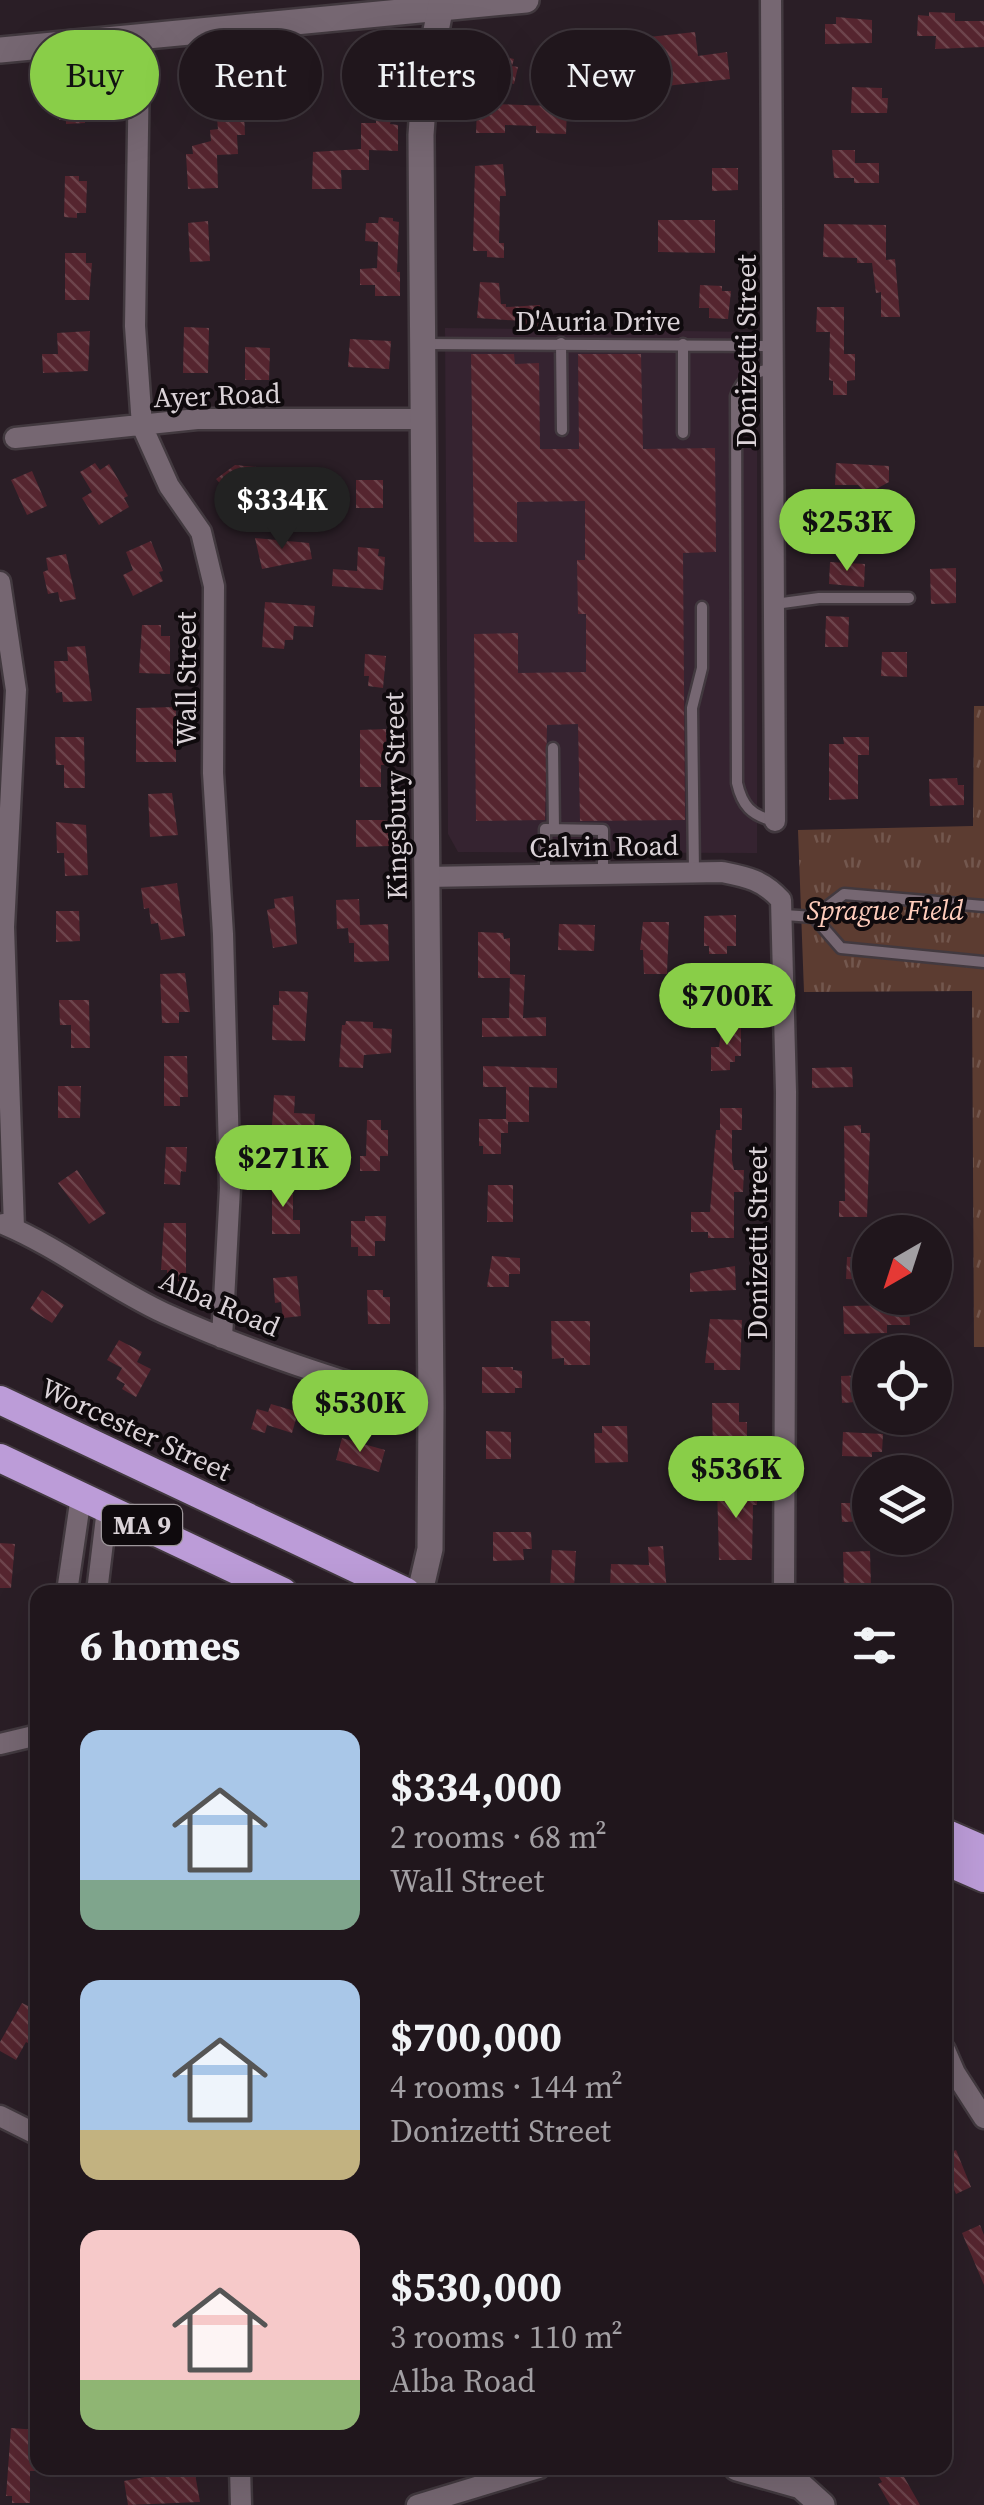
<!DOCTYPE html>
<html lang="en">
<head>
<meta charset="utf-8">
<style>
  body { margin:0; font-family:"Source Serif 4",serif; background:#2d2329; color:#f1f3f6; height:100vh; display:flex; flex-direction:column; font-size:38px; white-space:nowrap }
  * { box-sizing:border-box; margin:0 }
  p { font-size:32px; color:#a29fa3 }
  .icon { flex:none; width:55px; height:55px; fill:none; stroke:currentColor; stroke-width:2; stroke-linecap:round; stroke-linejoin:round }
  .map { position:relative; flex:1; overflow:hidden }
  .drawer { position:absolute; left:30px; top:1585px; width:922px; height:890px; display:flex; flex-direction:column; background:#20161c; border-radius:20px; box-shadow:0 10px 40px #0002,0 0 0 2px #3d353b }
  .drawer>* { flex:none }
  .hud { position:absolute; left:30px; top:30px; width:925px; height:90px; display:flex; gap:20px }
  .needle { width:65px; rotate:219deg }
  .buttons { position:absolute; left:852px; top:1215px; display:grid; gap:20px }
  .buttons a { display:grid; place-items:center; width:100px; height:100px; border-radius:50%; background:#20161c; box-shadow:0 10px 40px #0002,0 0 0 2px #3d353b; font-size:50px }
  .price { position:absolute; translate:-50% -85px; padding:0 22px; border-radius:35px; background:#89ce48; color:#111; font-size:32px; line-height:65px; filter:drop-shadow(0 2px 5px #0008) }
  .price::after { content:''; position:absolute; left:50%; top:60px; width:30px; height:22px; margin-left:-15px; background:inherit; clip-path:polygon(0 0,100% 0,50% 100%) }
  .price.on { background:#222; color:#fff }
  ul { padding:0; list-style:none }
  li { display:flex; align-items:center; gap:30px; height:250px; padding:0 50px }
  li span { display:grid; place-items:center; flex:none; width:280px; height:200px; border-radius:20px; color:#555 }
  li>.icon { margin-inline-start:auto }
  span .icon { width:120px; height:120px; fill:#fffc; stroke-width:1 }
  li b { font-size:42px }
  h2 { display:flex; justify-content:space-between; align-items:center; height:120px; padding:0 50px; font-size:42px }
  .tag { padding:0 35px; border-radius:45px; background:#20161c; box-shadow:0 10px 40px #0002,0 0 0 2px #3d353b; font-size:35px; line-height:90px }
  .tag.on { background:#89ce48; color:#111 }
  .map>svg:first-child { display:block }
  .built { fill:#352330 }
  .park { fill:url(#park-tufts) }
  .building { fill:url(#building-back-hatch) }
  .lines { fill:none; stroke-linecap:round; stroke-linejoin:round }
  .service-casing { stroke:#42393f; stroke-width:15 }
  .minor-casing { stroke:#42393f; stroke-width:25 }
  .tertiary-casing { stroke:#42393f; stroke-width:30 }
  .secondary-casing { stroke:#42393f; stroke-width:30 }
  .trunk-casing { stroke:#42393f; stroke-width:32 }
  .service { stroke:#766772; stroke-width:10 }
  .minor { stroke:#766772; stroke-width:20 }
  .tertiary { stroke:#766772; stroke-width:25 }
  .secondary { stroke:#766772; stroke-width:25 }
  .trunk { stroke:#bc9cd8; stroke-width:28 }
  .labels { text-anchor:middle; dominant-baseline:central; stroke-width:8; stroke-linejoin:round; paint-order:stroke }
  .shield { fill:#0f0a0d; stroke:#9e979b; stroke-width:2.5 }
  .shield-label { font-size:25px; font-weight:bold; fill:#dbd3d8 }
  .street-label { font-size:28px; fill:#dbd3d8; stroke:#0f0a0d }
  .park-label { font-size:28px; font-style:italic; fill:#ffcdbc; stroke:#0f0a0d }
</style>
</head>
<body>
<div class="map">
<svg width="984" height="2505" viewBox="0 0 984 2505">
  <defs>
    <pattern id="park-tufts" width="24" height="20" patternUnits="userSpaceOnUse" patternTransform="scale(2.5)"><rect width="24" height="20" fill="#5c3c31"/><path d="M3 7l-1-3M5 7V3M7 7l1-3M15 17l-1-3M17 17v-4M19 17l1-3" fill="none" stroke="#73574e"/></pattern>
    <pattern id="building-back-hatch" width="6" height="6" patternUnits="userSpaceOnUse" patternTransform="scale(2.5)"><rect width="6" height="6" fill="#55252f"/><path d="M-1 5l2 2M0 0l6 6M5-1l2 2" fill="none" stroke="#6d444c"/></pattern>
  </defs>
  <rect width="100%" height="100%" fill="#2a1e26"/>
  <!-- built -->
  <path class="built" d="M445,328L757,332V853L458,852L448,834Z"/>
  <!-- park -->
  <path class="park" d="M974,706H984V1347H974L972,991L804,992L798,830L973,826Z"/>
  <!-- building -->
  <path class="building" d="M929,12L955,13V21H984V47L935,49L936,36H917L918,15L929,16Z
    M836,17L872,20V43L825,44V24H836Z
    M695,32L698,56L727,52L730,79L638,89L635,70L612,73L611,66L579,70L578,65L551,69L547,42L575,39V45Z
    M356,45L400,53L395,83L366,77L367,70L352,67Z
    M284,50H302V64H309L310,79L275,81L274,67H284Z
    M487,52L514,59L512,66L518,67L514,84L481,76Z
    M233,64L239,112H244L245,135H237L238,154L217,155L218,188L188,189L186,154H193L192,146L211,141L210,130L218,129L212,66Z
    M852,87L882,88V98H888L887,113H851Z
    M59,89H85V123L66,124V120H59Z
    M492,104L553,106V110H567L566,134L536,133V126L505,125V133H476L477,108H491Z
    M376,119H391L390,124L398,125V151L369,150V170H341L342,189H312L313,152L361,149V123H376Z
    M832,150H855V163H879V183H854V178H834Z
    M503,164L506,196H500L499,243H504V258L487,257V251H473L475,166Z
    M712,168H738V190L712,191Z
    M65,176H79V181H87L86,213H77V218L64,217Z
    M379,217L393,218V221L399,222L397,272H400V296H375V285H360V269L377,268L378,242L365,241L366,223H378Z
    M658,220H715V253L658,252Z
    M208,221L210,261L190,262L188,223Z
    M824,224L886,225V260L895,259L900,317H881V292L876,293L872,263H857V258L823,257Z
    M65,253H86V263H92L89,300H65Z
    M480,282L499,283L501,304H506V307L540,305L541,310L550,309L551,326L522,328V321L477,318Z
    M700,285L722,286V291H731L728,319L709,318V308H699Z
    M817,307H844V354H855V380L847,381V395H833V381L829,380L830,332H816Z
    M184,327L209,328L208,373H183Z
    M90,331L88,371L43,373L42,354H58L57,333Z
    M350,339L391,341L389,369L348,367Z
    M245,347L270,348L269,380H245Z
    M471,354H514L515,364L539,363L540,449H579L578,354H641L643,449L715,448L716,552L683,553L685,820L580,821L578,724L547,725L545,820L476,821L474,634L518,633V673L586,672V614H578L577,560H585V501L517,502V542H474Z
    M95,463L100,470L109,464L128,496L124,498L129,507L99,525L82,498L92,492L80,472Z
    M836,463L889,466V482L867,494L858,485H835Z
    M235,465L277,469V482L291,483L290,496L233,498L216,479Z
    M32,471L47,506L27,515L11,480Z
    M356,480H383V508H356Z
    M255,538L309,543L312,559L262,569Z
    M151,541L163,571L159,572L163,581L133,596L123,575L133,570L126,552Z
    M358,547L379,549L378,556L385,557L383,590L332,586L333,569L357,571Z
    M66,554L76,599L60,602L58,592L48,594L43,572L48,570L46,558Z
    M830,562L865,564L864,587L829,584Z
    M956,568V603L931,604L930,569Z
    M265,602L315,606L313,627L294,626L293,640H285L284,649L262,647Z
    M826,616L849,617L848,647H825Z
    M142,625H161V636H170V674L139,673Z
    M85,646L92,701L63,702L62,692L56,693L54,661H68L67,647Z
    M882,652H907V677L881,676Z
    M365,654L386,656L383,688L368,686L369,676H364Z
    M176,707V762H136V708Z
    M386,729V765H381V787H360V730Z
    M55,737H84L85,788H64V765H56Z
    M843,737H869V755H858V799L829,800V744H844Z
    M957,778L958,785H964V805L930,806L929,779Z
    M172,793L178,835L150,837L148,794Z
    M356,820H389V846L356,847Z
    M56,822L86,825L88,875L65,876L64,853H57Z
    M177,883L185,936L161,940L158,923L151,924L149,908L144,909L141,888Z
    M293,896L297,944L273,948L267,910L275,908L274,899Z
    M359,899L360,925L388,924L389,961L354,962V943H349L348,928L337,929L336,900Z
    M56,911H79L80,941L56,942Z
    M736,915V946H727V954H709V946H704V916Z
    M643,922H669L667,974H644L643,950H640Z
    M559,924L595,925L594,951L558,950Z
    M478,932L503,933L504,939L510,938V978H478Z
    M185,973L190,1012H179V1023H162L160,974Z
    M510,974L525,975L523,1018L546,1017V1036L482,1037V1018H509Z
    M279,991L308,992L305,1041L272,1040L273,1005H279Z
    M59,1000H89L90,1048H71V1025H60Z
    M346,1021L373,1022V1028L392,1029L391,1053L364,1055L363,1068L339,1067L342,1025H345Z
    M722,1025H741V1056H735V1062H730V1070L711,1071V1047H719Z
    M164,1056H187L188,1097H180V1106H164Z
    M483,1066L557,1068V1088L529,1087V1122H508V1133H501V1154H483V1146H479V1119H506V1087H483Z
    M852,1067L853,1087L812,1088V1068Z
    M58,1086H81L80,1118H58Z
    M274,1095L295,1096L294,1113L315,1114L314,1132L305,1131L304,1143L281,1142V1125H272Z
    M720,1108H742V1130H732V1160L734,1170H744L743,1192H734V1238H708V1232H691V1212H710L716,1130H727H720Z
    M367,1120H381V1130H388V1156H380V1171H360V1156H376H366Z
    M861,1125V1133H870L867,1217H839V1201H845L844,1126Z
    M166,1147H187L186,1172L181,1171L180,1185L164,1184Z
    M77,1170L106,1213L89,1224L58,1183Z
    M272,1178H286V1194H293V1220H300V1234H272Z
    M488,1185H513V1222H487Z
    M365,1216H386L385,1241H375V1256H358V1247H351V1221H365Z
    M164,1223H186V1281H167V1270H161Z
    M492,1256L520,1258V1274H509V1287H487Z
    M847,1257H870V1280L846,1279Z
    M735,1266L736,1290L690,1292V1273Z
    M297,1276L301,1316L283,1318L281,1302L275,1303L273,1278Z
    M42,1290L64,1305L52,1323L30,1309Z
    M367,1290H383V1297H390V1324H368Z
    M909,1305L910,1325H887V1333L844,1334L843,1306Z
    M710,1319L742,1320L740,1370H714V1363H705Z
    M551,1321H590V1365H564V1358L552,1359Z
    M119,1340L142,1352L137,1362L151,1369L136,1397L122,1389L125,1384L116,1379L122,1368L107,1360Z
    M482,1367H513V1370L522,1371V1388H515V1393H482Z
    M869,1375L870,1401L842,1403L841,1376Z
    M712,1403H739V1422H747V1452L713,1453Z
    M271,1404L298,1412L292,1433L267,1425L265,1433L251,1429L257,1409L268,1412Z
    M602,1426H627L628,1462L595,1463L594,1433H602Z
    M486,1431L511,1432V1459H486Z
    M843,1432L883,1434L882,1452H872V1457L842,1456Z
    M342,1438L385,1450L379,1472L336,1460Z
    M717,1485H757V1505H753L752,1560H719Z
    M841,1503H870V1521L842,1522Z
    M493,1532H531L532,1549H523L524,1560L493,1561Z
    M0,1543L15,1544L11,1588H0Z
    M663,1546L667,1592H643V1586L610,1585L611,1564L649,1565L648,1547Z
    M552,1550L576,1551L574,1588L550,1587Z
    M870,1551L871,1588L844,1589L843,1552Z
    M22,2003L38,2011V2048L26,2042L16,2060L0,2051V2042Z
    M956,2150L971,2187L956,2194L950,2180L945,2182V2155Z
    M980,2225L984,2235V2285L962,2233Z
    M11,2428L38,2430V2471H30V2503H12V2496H6Z
    M159,2468H194L200,2502L128,2505L124,2481L160,2474Z
    M874,2468H899L920,2505H890L878,2484L882,2482Z"/>
  <g class="lines">
    <!-- service casing -->
    <g class="service-casing">
      <path id="service" d="M561,343L562,430
        M423,344L774,346
        M773,369C754,371 742,378 736,396L737,783C742,805 751,816 775,821
        M683,433V344
        M775,604L819,598H909
        M553,748L554,829
        M694,872L692,708L702,668V607
        M545,874V829L603,830V874
        M784,915L814,917L844,894L984,906
        M814,917L841,948L984,962"/>
    </g>
    <!-- minor casing -->
    <g class="minor-casing">
      <path id="minor" d="M771,0L775,821
        M137,37L139,66L135,326L142,426L169,486L201,532L214,586L213,773L223,934L230,1188L222,1338
        M15,438L197,419H423
        M0,582L16,690L4,927L14,1228
        M426,877L722,872C747,877 763,880 781,900L786,1092L784,1592
        M3,1224C60,1248 108,1287 164,1313C250,1352 341,1381 431,1407
        M67,1592L81,1496
        M97,1592L107,1509
        M0,1744L38,1735
        M945,2050L955,2073L984,2118
        M0,2116L38,2135
        M240,2468L241,2505
        M417,2505L539,2468"/>
    </g>
    <!-- tertiary casing -->
    <g class="tertiary-casing">
      <path id="tertiary" d="M0,50L526,0
        M737,2468L801,2486L822,2505"/>
    </g>
    <!-- secondary casing -->
    <g class="secondary-casing">
      <path id="secondary" d="M420,1592L430,1549L431,1407L421,135L424,92L442,0"/>
    </g>
    <!-- trunk casing -->
    <g class="trunk-casing">
      <path id="trunk" d="M0,1400L406,1592
        M0,1458L283,1592
        M945,1833L984,1850
        M945,1861L984,1878"/>
    </g>
    <!-- service -->
    <use href="#service" class="service"/>
    <!-- minor -->
    <use href="#minor" class="minor"/>
    <!-- tertiary -->
    <use href="#tertiary" class="tertiary"/>
    <!-- secondary -->
    <use href="#secondary" class="secondary"/>
    <!-- trunk -->
    <use href="#trunk" class="trunk"/>
  </g>
  <g class="labels">
    <!-- shield labels -->
    <rect class="shield" x="102" y="1505" width="80" height="40" rx="8"/>
    <g class="shield-label">
      <text x="142" y="1525">MA 9</text>
    </g>
    <!-- street labels -->
    <g class="street-label">
      <text x="598" y="321">D'Auria Drive</text>
      <text transform="translate(746 351) rotate(-90)">Donizetti Street</text>
      <text transform="translate(217 395) rotate(-2)">Ayer Road</text>
      <text transform="translate(186 679) rotate(-90)">Wall Street</text>
      <text transform="translate(395 796) rotate(-91)">Kingsbury Street</text>
      <text transform="translate(604 846) rotate(-1)">Calvin Road</text>
      <text transform="translate(757 1243) rotate(-90)">Donizetti Street</text>
      <text transform="translate(220 1303) rotate(23)">Alba Road</text>
      <text transform="translate(136 1429) rotate(25)">Worcester Street</text>
    </g>
    <!-- park labels -->
    <g class="park-label">
      <text x="885" y="910">Sprague Field</text>
    </g>
  </g>
</svg>
<div class="buttons">
<a><svg class="needle" viewBox="-14 -14 28 28"><path d="M0-13l5 13h-10z" fill="#e53935"/><path d="M0 13l5-13h-10z" fill="#a29fa3"/></svg></a>
<a><svg class="icon" aria-label="locate" viewBox="0 0 24 24"><circle cx="12" cy="12" r="6"/><path d="M12 2v4M12 18v4M2 12h4M18 12h4"/></svg></a>
<a><svg class="icon" aria-label="layers" viewBox="0 0 24 24"><path d="M12 4l9 5-9 5-9-5zM3 14l9 5 9-5"/></svg></a>
</div>
<b class="price on" style="left:282px;top:552px">$334K</b>
<b class="price" style="left:847px;top:574px">$253K</b>
<b class="price" style="left:727px;top:1048px">$700K</b>
<b class="price" style="left:283px;top:1210px">$271K</b>
<b class="price" style="left:360px;top:1455px">$530K</b>
<b class="price" style="left:736px;top:1521px">$536K</b>
<div class="hud">
<a class="tag on">Buy</a>
<a class="tag">Rent</a>
<a class="tag">Filters</a>
<a class="tag">New</a>
</div>
<section class="drawer">
<h2>6 homes<svg class="icon" aria-label="filters" viewBox="0 0 24 24"><path d="M4 7h16M4 17h16"/><circle cx="9" cy="7" r="2"/><circle cx="15" cy="17" r="2"/></svg></h2>
<ul>
<li><span style="background:linear-gradient(#a9c7e8 75%,#7fa58c 0)"><svg class="icon" aria-label="home" viewBox="0 0 24 24"><path d="M3 11l9-7 9 7M6 9v11h12V9"/></svg></span><div><b>$334,000</b><p>2 rooms · 68 m²</p><p>Wall Street</p></div></li>
<li><span style="background:linear-gradient(#a9c7e8 75%,#c2b280 0)"><svg class="icon" aria-label="home" viewBox="0 0 24 24"><path d="M3 11l9-7 9 7M6 9v11h12V9"/></svg></span><div><b>$700,000</b><p>4 rooms · 144 m²</p><p>Donizetti Street</p></div></li>
<li><span style="background:linear-gradient(#f6c9c9 75%,#8fb573 0)"><svg class="icon" aria-label="home" viewBox="0 0 24 24"><path d="M3 11l9-7 9 7M6 9v11h12V9"/></svg></span><div><b>$530,000</b><p>3 rooms · 110 m²</p><p>Alba Road</p></div></li>
</ul>
</section>
</div>
</body>
</html>
